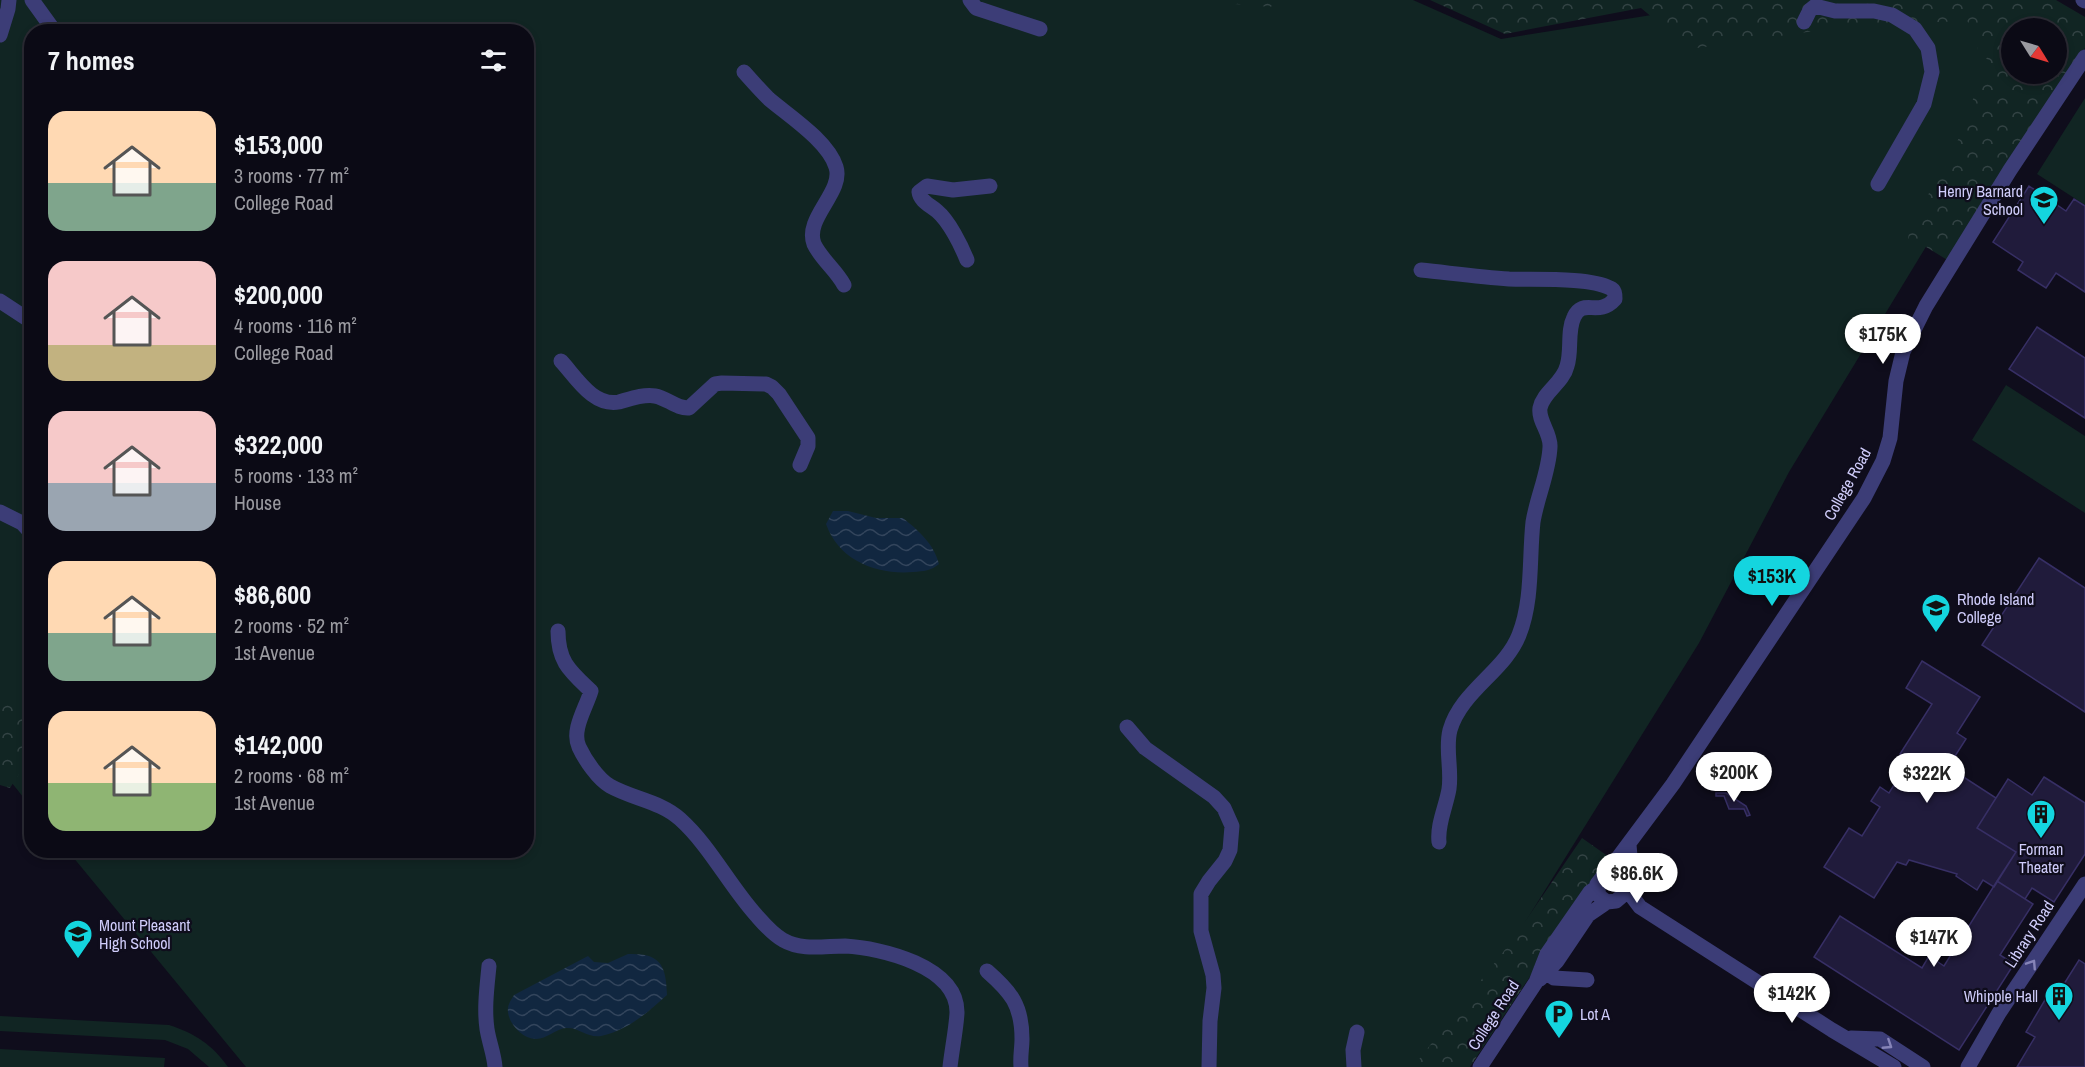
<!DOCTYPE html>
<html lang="en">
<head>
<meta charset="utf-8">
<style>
  body { margin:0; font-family:"Archivo Narrow",sans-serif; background:#191822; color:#f1f3f6; height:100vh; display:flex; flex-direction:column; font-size:22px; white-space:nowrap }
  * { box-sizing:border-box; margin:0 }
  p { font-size:20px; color:#9a9aa0 }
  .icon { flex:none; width:33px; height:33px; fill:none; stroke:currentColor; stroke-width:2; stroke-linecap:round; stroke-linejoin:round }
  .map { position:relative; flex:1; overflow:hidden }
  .side { position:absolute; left:24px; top:24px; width:510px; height:834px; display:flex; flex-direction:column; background:#0b0a15; border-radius:24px; box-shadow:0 3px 9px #0003,0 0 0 2px #2b2b34 }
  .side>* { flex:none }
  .needle { width:39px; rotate:127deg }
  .fabs { position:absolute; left:2001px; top:18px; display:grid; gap:12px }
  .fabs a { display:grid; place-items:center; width:66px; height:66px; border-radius:50%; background:#0b0a15; box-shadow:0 3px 9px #0003,0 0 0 2px #2b2b34; font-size:30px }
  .price { position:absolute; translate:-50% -51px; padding:0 14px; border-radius:21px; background:#fff; color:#222; font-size:20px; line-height:39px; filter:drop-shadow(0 2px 3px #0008) }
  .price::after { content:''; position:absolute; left:50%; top:36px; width:18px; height:14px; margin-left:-9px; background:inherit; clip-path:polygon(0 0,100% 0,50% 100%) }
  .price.active { background:#14d5df; color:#111 }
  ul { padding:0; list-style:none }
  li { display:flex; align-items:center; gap:18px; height:150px; padding:0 24px }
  li span { display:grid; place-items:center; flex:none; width:168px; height:120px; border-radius:18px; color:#555 }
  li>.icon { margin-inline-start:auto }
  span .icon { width:72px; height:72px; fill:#fffc; stroke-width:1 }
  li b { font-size:26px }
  h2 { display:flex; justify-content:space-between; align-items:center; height:72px; padding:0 24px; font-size:26px }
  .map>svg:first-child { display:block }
  .green { fill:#112523 }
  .forest { fill:url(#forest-crowns); fill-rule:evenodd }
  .water { fill:url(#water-waves) }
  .building { fill:#201b3b; stroke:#372f65; stroke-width:1.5 }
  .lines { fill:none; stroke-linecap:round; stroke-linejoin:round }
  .minor { stroke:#3c3d77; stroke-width:15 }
  .oneway { stroke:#8684b8 }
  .labels { text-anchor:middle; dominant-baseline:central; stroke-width:4.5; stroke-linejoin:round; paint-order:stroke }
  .poi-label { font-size:16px; fill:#cfccfa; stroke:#0f0d1c; text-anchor:start }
  .street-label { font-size:16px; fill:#cfccfa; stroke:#0f0d1c }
</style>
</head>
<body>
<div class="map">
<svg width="2085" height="1067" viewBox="0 0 2085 1067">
  <defs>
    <pattern id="forest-crowns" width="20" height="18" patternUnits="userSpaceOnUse" patternTransform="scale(1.5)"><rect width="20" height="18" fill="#112523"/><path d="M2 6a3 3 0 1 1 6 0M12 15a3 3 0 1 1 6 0" fill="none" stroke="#334344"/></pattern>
    <pattern id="water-waves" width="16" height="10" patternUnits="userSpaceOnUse" patternTransform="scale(1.5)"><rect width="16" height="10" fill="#112740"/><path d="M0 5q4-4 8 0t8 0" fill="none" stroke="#33455c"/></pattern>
  </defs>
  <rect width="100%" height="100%" fill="#0f0d1c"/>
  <!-- green -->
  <path class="green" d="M0,0H1413L1501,39L1746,0H1991L2012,28V74H2031L1789,472L1699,643L1435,1067H246L68,851L526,850V32H32L31,807L0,768Z
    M2085,98V205L2037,174Z
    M2006,385L2085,436V513L1972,440Z
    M0,1016L169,1025C194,1033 213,1045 228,1067H209L188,1049L165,1040L0,1031Z
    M0,1049L165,1058L164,1067H0Z"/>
  <!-- forest -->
  <path class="forest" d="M1187,0H1275L1271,7Z
    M1430,0H2056L2085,17V48L2005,166L1949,261L1918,242L1908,241L1909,230L1966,125L1976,88L1991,77L1990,62L1978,50L1976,34L1967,21L1856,25L1690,49L1641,8L1505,34ZM2012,28H2056V74H2012Z
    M0,698L29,714L32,724L31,755L10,788L0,785Z
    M1582,838L1609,857L1470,1067H1413L1511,942Z"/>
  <!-- water -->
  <path class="water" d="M833,511H848L876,518H903C919,531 934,544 939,564C931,571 924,571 913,572C877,575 839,561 826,524Z
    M628,954C661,953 666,965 667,995C647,1013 628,1030 601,1036C587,1038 579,1027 566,1028C555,1029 547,1039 536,1039C523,1039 509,1024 508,1012C507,1005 511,1000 514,995L588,956L594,962L608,963Z"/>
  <!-- building -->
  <path class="building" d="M2029,186L2066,211L2074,199L2085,206V292L2056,273L2046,288L2018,270L2023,262L1993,242Z
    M2037,327L2085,358V418L2009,369Z
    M2039,558L2085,588V712L1982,645Z
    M1922,661L1980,697L1957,733L1966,739L1948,767L1996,798L1977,828L2016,852L1994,887L1983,880L1977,890L1956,876L1957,874L1909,860L1906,865L1897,862L1874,898L1824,867L1849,828L1862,836L1880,807L1871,801L1880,787L1889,793L1910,760L1900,754L1932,704L1906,688Z
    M2044,777L2085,803V854L2054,902L2032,888L2025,899L1997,881L2016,852L1977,828L2008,779L2032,795Z
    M1716,793H1726L1746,806L1750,815L1747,816L1744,809H1729L1724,796H1716Z
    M1997,881L2033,904L2000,955L2014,964L1959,1050L1814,957L1840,916L1922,968L1929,956L1944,966Z
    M2079,960L2085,964V1067H2017L2035,1037L2026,1032L2052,988L2059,992Z"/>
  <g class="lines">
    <!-- minor -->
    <path class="minor" d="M32,0L55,32
      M970,0L976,8L1040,29
      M2083,0L2085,1
      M1804,22L1810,10L1815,6L1835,11H1874L1892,15L1915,29L1928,48L1932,72L1924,104L1878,184
      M0,35L8,9L9,0
      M744,72C752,81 760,90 769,99C789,116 828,141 836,167C844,192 804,218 814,244C821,259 836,270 844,285
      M967,260C961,245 949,221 937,211C930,205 920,201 919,192L927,186L953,190L990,186
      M1421,270C1450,273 1480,277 1509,279C1533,280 1590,277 1610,288C1615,290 1615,294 1615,299C1598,318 1583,297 1574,317C1567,331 1572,351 1567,366C1563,383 1543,392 1540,408C1538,421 1551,433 1550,447C1549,472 1537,497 1533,522C1529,559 1533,600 1519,635C1505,671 1461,691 1450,730C1445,749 1452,769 1449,789C1446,807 1437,824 1439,842
      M0,301L32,322
      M561,361C576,377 593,407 619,402C630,399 643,394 655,396C667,398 677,409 689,408L715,384L722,383L766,384L772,387L779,394L808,438V446L800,465
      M0,512L22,523L32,534
      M558,631C558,662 570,671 591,691C586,708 571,730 579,747C585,760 598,779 610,786C633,799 660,801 680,819C710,846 729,885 756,915C764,924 772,934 783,940C802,951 824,946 845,946C881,948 958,966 957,1013C956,1030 952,1049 950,1067
      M1127,727L1145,748L1214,797L1224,808L1232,826L1230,850L1225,861L1209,881L1201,894V931L1213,975L1214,988L1210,1021L1209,1067
      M1606,874L1673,784L1864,498L1883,461L1890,438L1896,381L1903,352L1926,306L2010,170L2085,57
      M1621,878L1630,856L1629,845
      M1625,887L1640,907L1832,1030L1894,1067
      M489,966C487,987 484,1008 487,1029C489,1042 494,1054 495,1067
      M1541,969L1554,978L1587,980
      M987,971C1011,992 1022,1005 1022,1039C1022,1048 1020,1057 1021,1067
      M1540,979L1557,961L1588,915L1607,902L1616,901L1623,895L1625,885L1621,878L1612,873L1604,875L1597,884L1599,896L1607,902
      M1851,1038L1880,1039L1923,1067
      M1354,1067L1353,1050L1357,1032
      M1480,1067L1536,982L1547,954L1590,892L1597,887
      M1968,1067L1999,1013L2085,884"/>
  </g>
  <!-- one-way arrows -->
  <defs><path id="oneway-chevron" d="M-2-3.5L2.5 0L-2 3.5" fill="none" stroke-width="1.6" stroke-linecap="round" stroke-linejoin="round" transform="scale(1.5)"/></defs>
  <g class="oneway">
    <use href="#oneway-chevron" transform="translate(2032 964) rotate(-57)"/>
    <use href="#oneway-chevron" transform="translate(1888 1045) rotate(33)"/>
  </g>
  <!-- icons -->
  <defs>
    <g id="school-pin" transform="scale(1.5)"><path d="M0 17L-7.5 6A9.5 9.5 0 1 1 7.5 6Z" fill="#14d5df" stroke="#0f0d1c"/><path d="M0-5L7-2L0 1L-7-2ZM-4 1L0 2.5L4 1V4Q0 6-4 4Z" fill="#111"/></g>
    <g id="university-pin" transform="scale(1.5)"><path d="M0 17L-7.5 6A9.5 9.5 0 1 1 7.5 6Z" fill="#14d5df" stroke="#0f0d1c"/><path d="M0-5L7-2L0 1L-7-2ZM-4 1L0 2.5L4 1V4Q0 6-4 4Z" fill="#111"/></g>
    <g id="building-pin" transform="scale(1.5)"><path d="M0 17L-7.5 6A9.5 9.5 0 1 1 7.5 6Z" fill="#14d5df" stroke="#0f0d1c"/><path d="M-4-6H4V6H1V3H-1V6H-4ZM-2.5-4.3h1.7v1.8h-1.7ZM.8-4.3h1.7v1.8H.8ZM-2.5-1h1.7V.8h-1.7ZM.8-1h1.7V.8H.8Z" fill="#111"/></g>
    <g id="parking-pin" transform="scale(1.5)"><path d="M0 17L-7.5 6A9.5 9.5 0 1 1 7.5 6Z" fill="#14d5df" stroke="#0f0d1c"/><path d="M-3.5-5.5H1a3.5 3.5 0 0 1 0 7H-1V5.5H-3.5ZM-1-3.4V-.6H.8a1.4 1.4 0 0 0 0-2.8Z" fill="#111"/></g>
  </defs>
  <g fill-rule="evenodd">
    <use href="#school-pin" x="2044" y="200"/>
    <use href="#university-pin" x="1936" y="608"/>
    <use href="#building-pin" x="2041" y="814"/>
    <use href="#school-pin" x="78" y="934"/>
    <use href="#building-pin" x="2059" y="996"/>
    <use href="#parking-pin" x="1559" y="1014"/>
  </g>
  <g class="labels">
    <!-- poi labels -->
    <g class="poi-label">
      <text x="2023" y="191" text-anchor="end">Henry Barnard<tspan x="2023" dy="18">School</tspan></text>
      <text x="1957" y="599">Rhode Island<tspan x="1957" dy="18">College</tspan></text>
      <text x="2041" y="849" text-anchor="middle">Forman<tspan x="2041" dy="18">Theater</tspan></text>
      <text x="99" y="925">Mount Pleasant<tspan x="99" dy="18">High School</tspan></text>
      <text x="2038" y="996" text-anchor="end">Whipple Hall</text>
      <text x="1580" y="1014">Lot A</text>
    </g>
    <!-- street labels -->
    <g class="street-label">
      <text transform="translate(1847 484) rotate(-61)">College Road</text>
      <text transform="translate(2029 934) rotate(-57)">Library Road</text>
      <text transform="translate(1493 1015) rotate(-57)">College Road</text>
    </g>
  </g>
</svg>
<div class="fabs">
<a><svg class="needle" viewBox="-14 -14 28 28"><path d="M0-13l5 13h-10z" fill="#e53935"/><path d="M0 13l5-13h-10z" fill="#9a9aa0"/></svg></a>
</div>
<b class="price" style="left:1883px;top:365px">$175K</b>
<b class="price active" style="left:1772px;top:607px">$153K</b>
<b class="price" style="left:1734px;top:803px">$200K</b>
<b class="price" style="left:1927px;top:804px">$322K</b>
<b class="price" style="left:1637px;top:904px">$86.6K</b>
<b class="price" style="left:1934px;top:968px">$147K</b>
<b class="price" style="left:1792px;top:1024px">$142K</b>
<section class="side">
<h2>7 homes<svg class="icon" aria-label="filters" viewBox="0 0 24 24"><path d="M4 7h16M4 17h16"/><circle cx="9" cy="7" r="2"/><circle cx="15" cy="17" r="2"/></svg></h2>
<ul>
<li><span style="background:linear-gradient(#ffd9b3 60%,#7fa58c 0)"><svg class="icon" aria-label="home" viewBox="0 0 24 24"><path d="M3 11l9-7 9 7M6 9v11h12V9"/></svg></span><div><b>$153,000</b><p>3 rooms · 77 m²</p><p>College Road</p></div></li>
<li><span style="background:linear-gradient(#f6c9c9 70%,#c2b280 0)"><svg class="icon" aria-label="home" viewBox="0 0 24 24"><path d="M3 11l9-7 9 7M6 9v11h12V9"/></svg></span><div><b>$200,000</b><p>4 rooms · 116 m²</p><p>College Road</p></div></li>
<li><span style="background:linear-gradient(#f6c9c9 60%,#9aa5b1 0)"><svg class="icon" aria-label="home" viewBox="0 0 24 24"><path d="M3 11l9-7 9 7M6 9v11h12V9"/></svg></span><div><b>$322,000</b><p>5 rooms · 133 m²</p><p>House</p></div></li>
<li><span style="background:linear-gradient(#ffd9b3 60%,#7fa58c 0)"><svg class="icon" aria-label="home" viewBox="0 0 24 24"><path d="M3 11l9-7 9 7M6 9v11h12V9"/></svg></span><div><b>$86,600</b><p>2 rooms · 52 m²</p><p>1st Avenue</p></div></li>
<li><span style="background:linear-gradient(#ffd9b3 60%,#8fb573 0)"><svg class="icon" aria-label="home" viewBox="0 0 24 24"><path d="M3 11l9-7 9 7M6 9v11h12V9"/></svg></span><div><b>$142,000</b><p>2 rooms · 68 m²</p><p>1st Avenue</p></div></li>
</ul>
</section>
</div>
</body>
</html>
